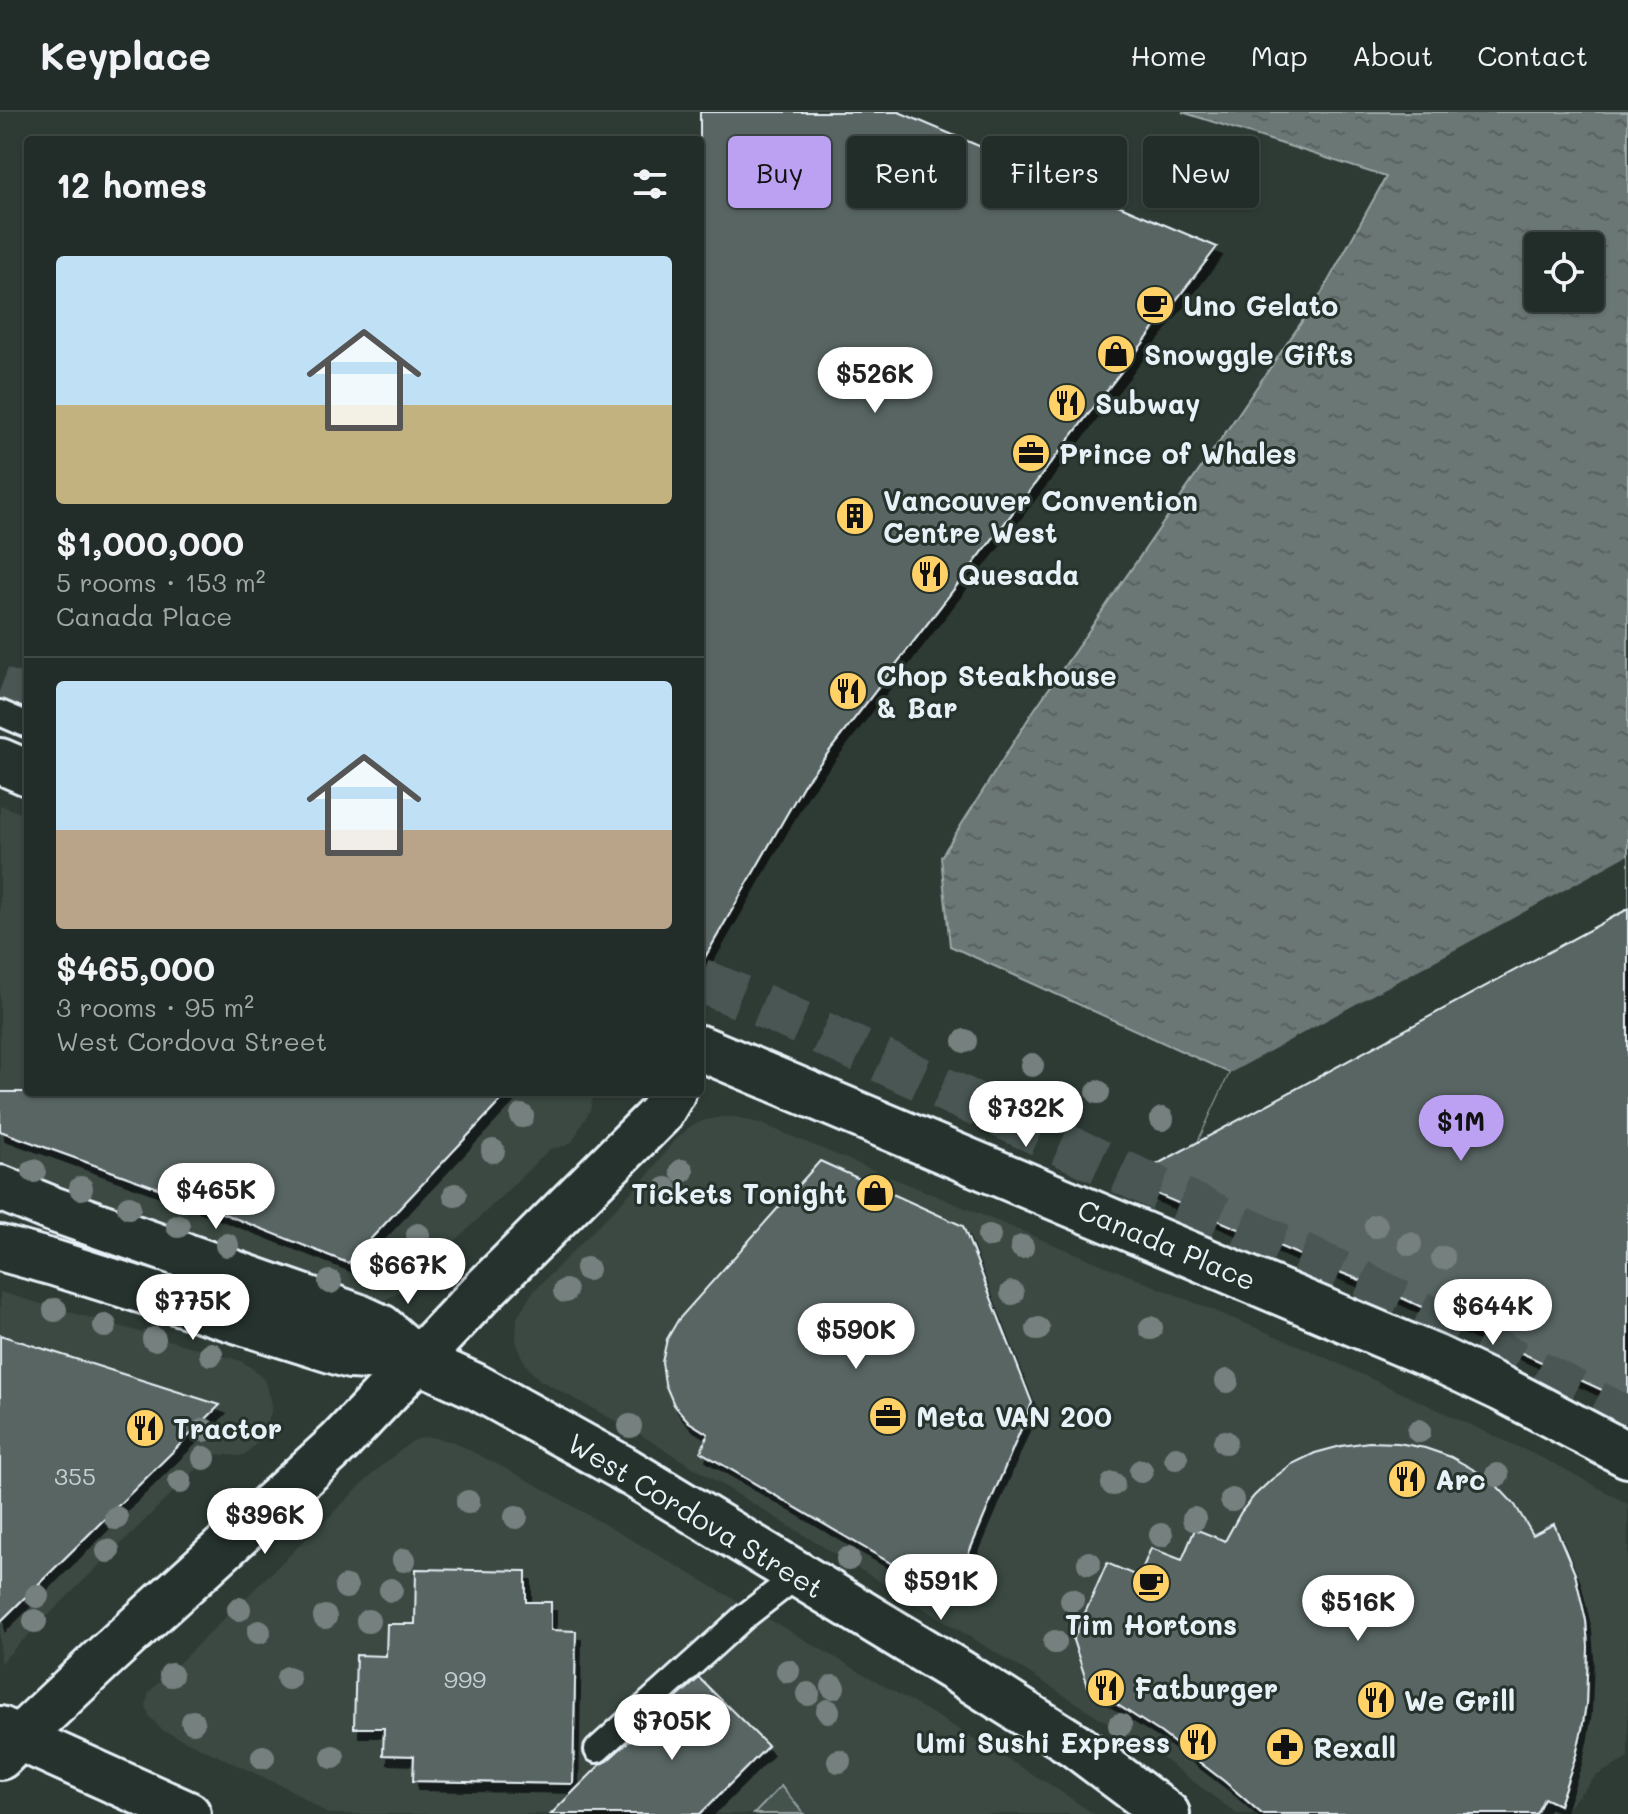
<!DOCTYPE html>
<html lang="en">
<head>
<meta charset="utf-8">
<style>
  body { margin:0; font-family:Mali,sans-serif; background:#2e3834; color:#f1f3f6; height:100vh; display:flex; flex-direction:column; font-size:30px; white-space:nowrap }
  * { box-sizing:border-box; margin:0 }
  p { font-size:26px; color:#a2a7a8 }
  .icon { flex:none; width:44px; height:44px; fill:none; stroke:currentColor; stroke-width:2; stroke-linecap:round; stroke-linejoin:round }
  .map { position:relative; flex:1; overflow:hidden }
  .details { position:absolute; left:24px; top:24px; width:680px; height:960px; display:flex; flex-direction:column; background:#222c28; border-radius:8px; box-shadow:0 2px 6px #0004,0 0 0 2px #3f4845 }
  .details>* { flex:none }
  .banner { position:absolute; left:728px; top:24px; width:760px; height:72px; display:flex; gap:16px }
  .tools { position:absolute; left:1524px; top:120px; display:grid; gap:16px }
  .tools a { display:grid; place-items:center; width:80px; height:80px; border-radius:8px; background:#222c28; box-shadow:0 2px 6px #0004,0 0 0 2px #3f4845; font-size:40px }
  .price { position:absolute; translate:-50% -68px; padding:0 18px; border-radius:28px; background:#fff; color:#222; font-size:26px; line-height:52px; filter:drop-shadow(0 2px 4px #0008) }
  .price::after { content:''; position:absolute; left:50%; top:48px; width:24px; height:18px; margin-left:-12px; background:inherit; clip-path:polygon(0 0,100% 0,50% 100%) }
  .price.on { background:#bca0f2; color:#111 }
  ul { padding:0; list-style:none }
  li { display:grid; align-content:center; gap:16px; height:424px; padding:0 32px }
  li+li { border-top:2px solid #3f4845 }
  li span { display:grid; place-items:center; height:248px; border-radius:8px; color:#555 }
  li>.icon { margin-inline-start:auto }
  span .icon { width:144px; height:144px; fill:#fffc; stroke-width:1 }
  li b { font-size:34px }
  h2 { display:flex; justify-content:space-between; align-items:center; height:96px; padding:0 32px; font-size:34px }
  .tag { padding:0 28px; border-radius:8px; background:#222c28; box-shadow:0 2px 6px #0004,0 0 0 2px #3f4845; font-size:28px; line-height:72px }
  .tag.on { background:#bca0f2; color:#111 }
  header { display:flex; align-items:center; gap:48px; box-sizing:border-box; height:112px; padding:0 40px; background:#222c28; border-bottom:2px solid #3f4845 }
  header strong { font-size:38px }
  nav { display:flex; gap:44px; margin-inline-start:auto; font-size:28px }
  .map>svg:first-child { display:block }
  .built { fill:#3b4843 }
  .forest { fill:url(#forest-firs); stroke:#96a2a3; stroke-width:2 }
  .water { fill:url(#water-ripples); stroke:#9da8a9; stroke-width:2; fill-rule:evenodd }
  .pier { fill:#2e3b35 }
  .building { fill:#596563; stroke:#e8f1f8; stroke-width:2; filter:url(#shadow) }
  .lines { fill:none; stroke-linecap:round; stroke-linejoin:round }
  .minor-tunnel { stroke:#4a5652; stroke-width:44; stroke-dasharray:44 22; stroke-linecap:butt }
  .service-casing { stroke:#e8f1f8; stroke-width:30 }
  .minor-casing { stroke:#e8f1f8; stroke-width:50 }
  .tertiary-casing { stroke:#e8f1f8; stroke-width:50 }
  .secondary-casing { stroke:#e8f1f8; stroke-width:50 }
  .service { stroke:#26332d; stroke-width:24 }
  .minor { stroke:#26332d; stroke-width:44 }
  .tertiary { stroke:#26332d; stroke-width:44 }
  .secondary { stroke:#26332d; stroke-width:44 }
  .tree { fill:#75807f }
  .labels { text-anchor:middle; dominant-baseline:central; stroke-width:6; stroke-linejoin:round; paint-order:stroke }
  .number-label { font-size:24px; fill:#c4ced3 }
  .poi-label { font-size:28px; font-weight:bold; fill:#e8f1f8; stroke:#26332d; text-anchor:start }
  .street-label { font-size:28px; fill:#e8f1f8; stroke:#26332d }
</style>
</head>
<body>
<header>
<strong>Keyplace</strong>
<nav><a>Home</a><a>Map</a><a>About</a><a>Contact</a></nav>
</header>
<div class="map">
<svg width="1628" height="1702" viewBox="0 0 1628 1702">
  <defs>
    <pattern id="forest-firs" width="22" height="20" patternUnits="userSpaceOnUse" patternTransform="scale(2)"><rect width="22" height="20" fill="#45524e"/><path d="M5 1l3.5 6h-7zM16 11l3.5 6h-7z" fill="#606b68"/></pattern>
    <pattern id="water-ripples" width="26" height="14" patternUnits="userSpaceOnUse" patternTransform="scale(2)"><rect width="26" height="14" fill="#6b7775"/><path d="M2 4q2-2 4 0t4 0M15 11q2-2 4 0t4 0" fill="none" stroke="#586060"/></pattern>
    <filter id="shadow"><feDropShadow dx="5" dy="9" stdDeviation="0" flood-color="#0009"/></filter>
  </defs>
  <rect width="100%" height="100%" fill="#2e3b35"/>
  <filter id="ink" filterUnits="userSpaceOnUse"><feTurbulence type="fractalNoise" baseFrequency=".0125" numOctaves="2"/><feDisplacementMap in="SourceGraphic" scale="16" xChannelSelector="R" yChannelSelector="G"/><feConvolveMatrix kernelMatrix="1 2 1 2 8 2 1 2 1" color-interpolation-filters="sRGB"/></filter>
  <g filter="url(#ink)">
    <!-- built -->
    <path class="built" d="M0,693L28,704V980H594L590,998L572,1030L565,1034L550,1037L407,1176L383,1189L372,1190L351,1187L0,1049Z
      M722,1005H735L762,1012L1307,1237L1559,1354L1628,1392V1646L1596,1664L1562,1702H1237L1154,1640L1021,1556L634,1319L540,1268L529,1257L520,1242L516,1228L517,1205L532,1181L649,1062L672,1031L691,1014L705,1008Z
      M0,1180L241,1249L253,1257L264,1268L271,1287V1301L258,1330L245,1342L240,1344L214,1342L210,1344L0,1551Z
      M430,1325L454,1330L533,1371L933,1602L1049,1672L1094,1702H328L293,1679L162,1618L149,1604L146,1594L149,1580L381,1354L411,1330L421,1326Z"/>
    <!-- forest -->
    <path class="forest" d="M781,1674L804,1702H754Z"/>
    <!-- water -->
    <path class="water" d="M1182,0H1628V1230L1199,1028L1230,961L950,834L941,745L1032,601L1321,182L1386,65ZM1538,134H1590V186H1538Z"/>
    <!-- pier -->
    <path class="pier" d="M1628,743V1230L1199,1028L1230,961Z"/>
    <!-- building -->
    <path class="building" d="M700,0H899L1217,135L804,672L700,854Z
      M1628,797V1290L1376,1174L1342,1161L1126,1069Z
      M0,980H509L348,1151L169,1080L0,1019Z
      M820,1049L963,1114L1032,1291L965,1450L916,1466L701,1340L708,1322L689,1310L674,1293L665,1272L662,1250L667,1227L678,1208Z
      M0,1223L220,1293L0,1510Z
      M1369,1330L1398,1331L1425,1336L1451,1345L1476,1359L1498,1375L1515,1393L1533,1423L1554,1412L1575,1462L1586,1509L1588,1535L1586,1592L1582,1617L1576,1643L1559,1693L1544,1686L1536,1702H1262L1224,1669L1160,1620L1088,1574L1073,1528L1107,1451L1139,1465L1151,1436L1182,1448L1195,1417L1225,1429L1241,1400L1254,1384L1271,1368L1292,1352L1315,1341L1341,1334Z
      M416,1457L526,1459V1490H551V1518L576,1519L573,1672L413,1669L414,1644L383,1643L384,1616H354L356,1543L386,1544L387,1512H415Z
      M699,1566L768,1634L700,1702H551L600,1653L607,1649Z"/>
    <g class="lines">
      <!-- minor-tunnel -->
      <path class="minor-tunnel" d="M0,577L28,588
        M700,868L772,898L1364,1172L1628,1307"/>
      <!-- service casing -->
      <g class="service-casing">
        <path id="service" d="M0,601L28,613
          M597,1638L744,1505L798,1463"/>
      </g>
      <!-- minor casing -->
      <g class="minor-casing">
        <path id="minor" d="M0,649L28,661
          M0,1076L52,1097L357,1204L381,1215L418,1248
          M0,1136L54,1151L350,1244L418,1248"/>
      </g>
      <!-- tertiary casing -->
      <g class="tertiary-casing">
        <path id="tertiary" d="M700,936L1434,1245L1502,1277L1628,1343
          M418,1248L475,1274L621,1355L959,1560L1075,1633L1167,1702
          M0,1617L19,1626L100,1549L339,1331L480,1182L660,1002L673,980"/>
      </g>
      <!-- secondary casing -->
      <g class="secondary-casing">
        <path id="secondary" d="M0,1645L19,1626L188,1702"/>
      </g>
      <!-- service -->
      <use href="#service" class="service"/>
      <!-- minor -->
      <use href="#minor" class="minor"/>
      <!-- tertiary -->
      <use href="#tertiary" class="tertiary"/>
      <!-- secondary -->
      <use href="#secondary" class="secondary"/>
    </g>
    <!-- trees -->
    <g class="tree">
      <circle cx="965" cy="929" r="12"/>
      <circle cx="1032" cy="953" r="12"/>
      <circle cx="1098" cy="980" r="12"/>
      <circle cx="522" cy="1004" r="12"/>
      <circle cx="1162" cy="1007" r="12"/>
      <circle cx="493" cy="1039" r="12"/>
      <circle cx="34" cy="1059" r="12"/>
      <circle cx="682" cy="1059" r="12"/>
      <circle cx="81" cy="1076" r="12"/>
      <circle cx="666" cy="1077" r="12"/>
      <circle cx="455" cy="1083" r="12"/>
      <circle cx="129" cy="1095" r="12"/>
      <circle cx="178" cy="1114" r="12"/>
      <circle cx="1376" cy="1114" r="12"/>
      <circle cx="418" cy="1123" r="12"/>
      <circle cx="989" cy="1124" r="12"/>
      <circle cx="1410" cy="1132" r="12"/>
      <circle cx="227" cy="1133" r="12"/>
      <circle cx="1022" cy="1135" r="12"/>
      <circle cx="1443" cy="1146" r="12"/>
      <circle cx="587" cy="1157" r="12"/>
      <circle cx="330" cy="1170" r="12"/>
      <circle cx="565" cy="1179" r="12"/>
      <circle cx="1012" cy="1181" r="12"/>
      <circle cx="55" cy="1198" r="12"/>
      <circle cx="105" cy="1214" r="12"/>
      <circle cx="1151" cy="1216" r="12"/>
      <circle cx="1038" cy="1217" r="12"/>
      <circle cx="154" cy="1227" r="12"/>
      <circle cx="211" cy="1242" r="12"/>
      <circle cx="1227" cy="1269" r="12"/>
      <circle cx="630" cy="1314" r="12"/>
      <circle cx="204" cy="1318" r="12"/>
      <circle cx="1419" cy="1319" r="12"/>
      <circle cx="1225" cy="1330" r="12"/>
      <circle cx="204" cy="1346" r="12"/>
      <circle cx="1176" cy="1346" r="12"/>
      <circle cx="1141" cy="1359" r="12"/>
      <circle cx="1497" cy="1363" r="12"/>
      <circle cx="180" cy="1370" r="12"/>
      <circle cx="1113" cy="1372" r="12"/>
      <circle cx="1232" cy="1388" r="12"/>
      <circle cx="468" cy="1390" r="12"/>
      <circle cx="516" cy="1405" r="12"/>
      <circle cx="116" cy="1406" r="12"/>
      <circle cx="1194" cy="1407" r="12"/>
      <circle cx="1161" cy="1423" r="12"/>
      <circle cx="108" cy="1439" r="12"/>
      <circle cx="848" cy="1447" r="12"/>
      <circle cx="404" cy="1448" r="12"/>
      <circle cx="1089" cy="1451" r="12"/>
      <circle cx="346" cy="1475" r="12"/>
      <circle cx="391" cy="1478" r="12"/>
      <circle cx="37" cy="1484" r="12"/>
      <circle cx="1072" cy="1488" r="12"/>
      <circle cx="239" cy="1497" r="12"/>
      <circle cx="325" cy="1505" r="12"/>
      <circle cx="35" cy="1509" r="12"/>
      <circle cx="368" cy="1509" r="12"/>
      <circle cx="259" cy="1520" r="12"/>
      <circle cx="1055" cy="1530" r="12"/>
      <circle cx="788" cy="1559" r="12"/>
      <circle cx="171" cy="1563" r="12"/>
      <circle cx="288" cy="1566" r="12"/>
      <circle cx="833" cy="1575" r="12"/>
      <circle cx="808" cy="1582" r="12"/>
      <circle cx="828" cy="1599" r="12"/>
      <circle cx="193" cy="1610" r="12"/>
      <circle cx="1120" cy="1613" r="12"/>
      <circle cx="263" cy="1645" r="12"/>
      <circle cx="333" cy="1645" r="12"/>
      <circle cx="839" cy="1649" r="12"/>
    </g>
  </g>
  <!-- icons -->
  <defs>
    <g id="cafe-disc" transform="scale(2)"><circle r="9.5" fill="#ffd166" stroke="#26332d"/><path d="M-5.5-4.5H6V0H3Q3 3.5 0 3.5H-2.5Q-5.5 3.5-5.5 0ZM3-3.2v2h1.7v-2ZM-6 4.5H4V6H-6Z" fill="#111"/></g>
    <g id="shop-disc" transform="scale(2)"><circle r="9.5" fill="#ffd166" stroke="#26332d"/><path d="M-5-2.5h2.3a2.7 3.5 0 0 1 5.4 0H5L5.5 6h-11ZM-1.5-2.5h3a1.5 2.3 0 0 0-3 0Z" fill="#111"/></g>
    <g id="restaurant-disc" transform="scale(2)"><circle r="9.5" fill="#ffd166" stroke="#26332d"/><path d="M-5-6h1v4h1v-4h1v4h1v-4h1v5L-1.5 .5V6h-2V.5L-5-1ZM5-6V6H3V1.5H1.5Q1.5-4 5-6Z" fill="#111"/></g>
    <g id="office-disc" transform="scale(2)"><circle r="9.5" fill="#ffd166" stroke="#26332d"/><path d="M-6-3h4V-5.5h4V-3h4V5H-6ZM-1-4.5V-3h2v-1.5ZM-6 0V1H6V0Z" fill="#111"/></g>
    <g id="building-disc" transform="scale(2)"><circle r="9.5" fill="#ffd166" stroke="#26332d"/><path d="M-4-6H4V6H1V3H-1V6H-4ZM-2.5-4.3h1.7v1.8h-1.7ZM.8-4.3h1.7v1.8H.8ZM-2.5-1h1.7V.8h-1.7ZM.8-1h1.7V.8H.8Z" fill="#111"/></g>
    <g id="pharmacy-disc" transform="scale(2)"><circle r="9.5" fill="#ffd166" stroke="#26332d"/><path d="M-2-6h4v4h4v4h-4v4h-4v-4h-4v-4h4Z" fill="#111"/></g>
  </defs>
  <g fill-rule="evenodd">
    <use href="#cafe-disc" x="1155" y="193"/>
    <use href="#shop-disc" x="1116" y="242"/>
    <use href="#restaurant-disc" x="1067" y="291"/>
    <use href="#office-disc" x="1031" y="341"/>
    <use href="#building-disc" x="855" y="404"/>
    <use href="#restaurant-disc" x="930" y="462"/>
    <use href="#restaurant-disc" x="848" y="579"/>
    <use href="#shop-disc" x="875" y="1081"/>
    <use href="#office-disc" x="888" y="1304"/>
    <use href="#restaurant-disc" x="145" y="1316"/>
    <use href="#restaurant-disc" x="1407" y="1367"/>
    <use href="#cafe-disc" x="1151" y="1471"/>
    <use href="#restaurant-disc" x="1106" y="1576"/>
    <use href="#restaurant-disc" x="1376" y="1588"/>
    <use href="#restaurant-disc" x="1198" y="1630"/>
    <use href="#pharmacy-disc" x="1285" y="1635"/>
  </g>
  <g class="labels">
    <!-- number labels -->
    <g class="number-label">
      <text x="75" y="1363">355</text>
      <text x="465" y="1566">999</text>
    </g>
    <!-- poi labels -->
    <g class="poi-label">
      <text x="1183" y="193">Uno Gelato</text>
      <text x="1144" y="242">Snowggle Gifts</text>
      <text x="1095" y="291">Subway</text>
      <text x="1059" y="341">Prince of Whales</text>
      <text x="883" y="388">Vancouver Convention<tspan x="883" dy="32">Centre West</tspan></text>
      <text x="958" y="462">Quesada</text>
      <text x="876" y="563">Chop Steakhouse<tspan x="876" dy="32">&amp; Bar</tspan></text>
      <text x="847" y="1081" text-anchor="end">Tickets Tonight</text>
      <text x="916" y="1304">Meta VAN 200</text>
      <text x="173" y="1316">Tractor</text>
      <text x="1435" y="1367">Arc</text>
      <text x="1151" y="1512" text-anchor="middle">Tim Hortons</text>
      <text x="1134" y="1576">Fatburger</text>
      <text x="1404" y="1588">We Grill</text>
      <text x="1170" y="1630" text-anchor="end">Umi Sushi Express</text>
      <text x="1313" y="1635">Rexall</text>
    </g>
    <!-- street labels -->
    <g class="street-label">
      <text transform="translate(1167 1132) rotate(23)">Canada Place</text>
      <text transform="translate(696 1403) rotate(31)">West Cordova Street</text>
    </g>
  </g>
</svg>
<div class="tools">
<a><svg class="icon" aria-label="locate" viewBox="0 0 24 24"><circle cx="12" cy="12" r="6"/><path d="M12 2v4M12 18v4M2 12h4M18 12h4"/></svg></a>
</div>
<b class="price" style="left:875px;top:303px">$526K</b>
<b class="price" style="left:1026px;top:1037px">$732K</b>
<b class="price on" style="left:1461px;top:1051px">$1M</b>
<b class="price" style="left:216px;top:1119px">$465K</b>
<b class="price" style="left:408px;top:1194px">$667K</b>
<b class="price" style="left:193px;top:1230px">$775K</b>
<b class="price" style="left:1493px;top:1235px">$644K</b>
<b class="price" style="left:856px;top:1259px">$590K</b>
<b class="price" style="left:265px;top:1444px">$396K</b>
<b class="price" style="left:941px;top:1510px">$591K</b>
<b class="price" style="left:1358px;top:1531px">$516K</b>
<b class="price" style="left:672px;top:1650px">$705K</b>
<div class="banner">
<a class="tag on">Buy</a>
<a class="tag">Rent</a>
<a class="tag">Filters</a>
<a class="tag">New</a>
</div>
<section class="details">
<h2>12 homes<svg class="icon" aria-label="filters" viewBox="0 0 24 24"><path d="M4 7h16M4 17h16"/><circle cx="9" cy="7" r="2"/><circle cx="15" cy="17" r="2"/></svg></h2>
<ul>
<li><span style="background:linear-gradient(#bfe0f5 60%,#c2b280 0)"><svg class="icon" aria-label="home" viewBox="0 0 24 24"><path d="M3 11l9-7 9 7M6 9v11h12V9"/></svg></span><div><b>$1,000,000</b><p>5 rooms · 153 m²</p><p>Canada Place</p></div></li>
<li><span style="background:linear-gradient(#bfe0f5 60%,#b9a48a 0)"><svg class="icon" aria-label="home" viewBox="0 0 24 24"><path d="M3 11l9-7 9 7M6 9v11h12V9"/></svg></span><div><b>$465,000</b><p>3 rooms · 95 m²</p><p>West Cordova Street</p></div></li>
</ul>
</section>
</div>
</body>
</html>
